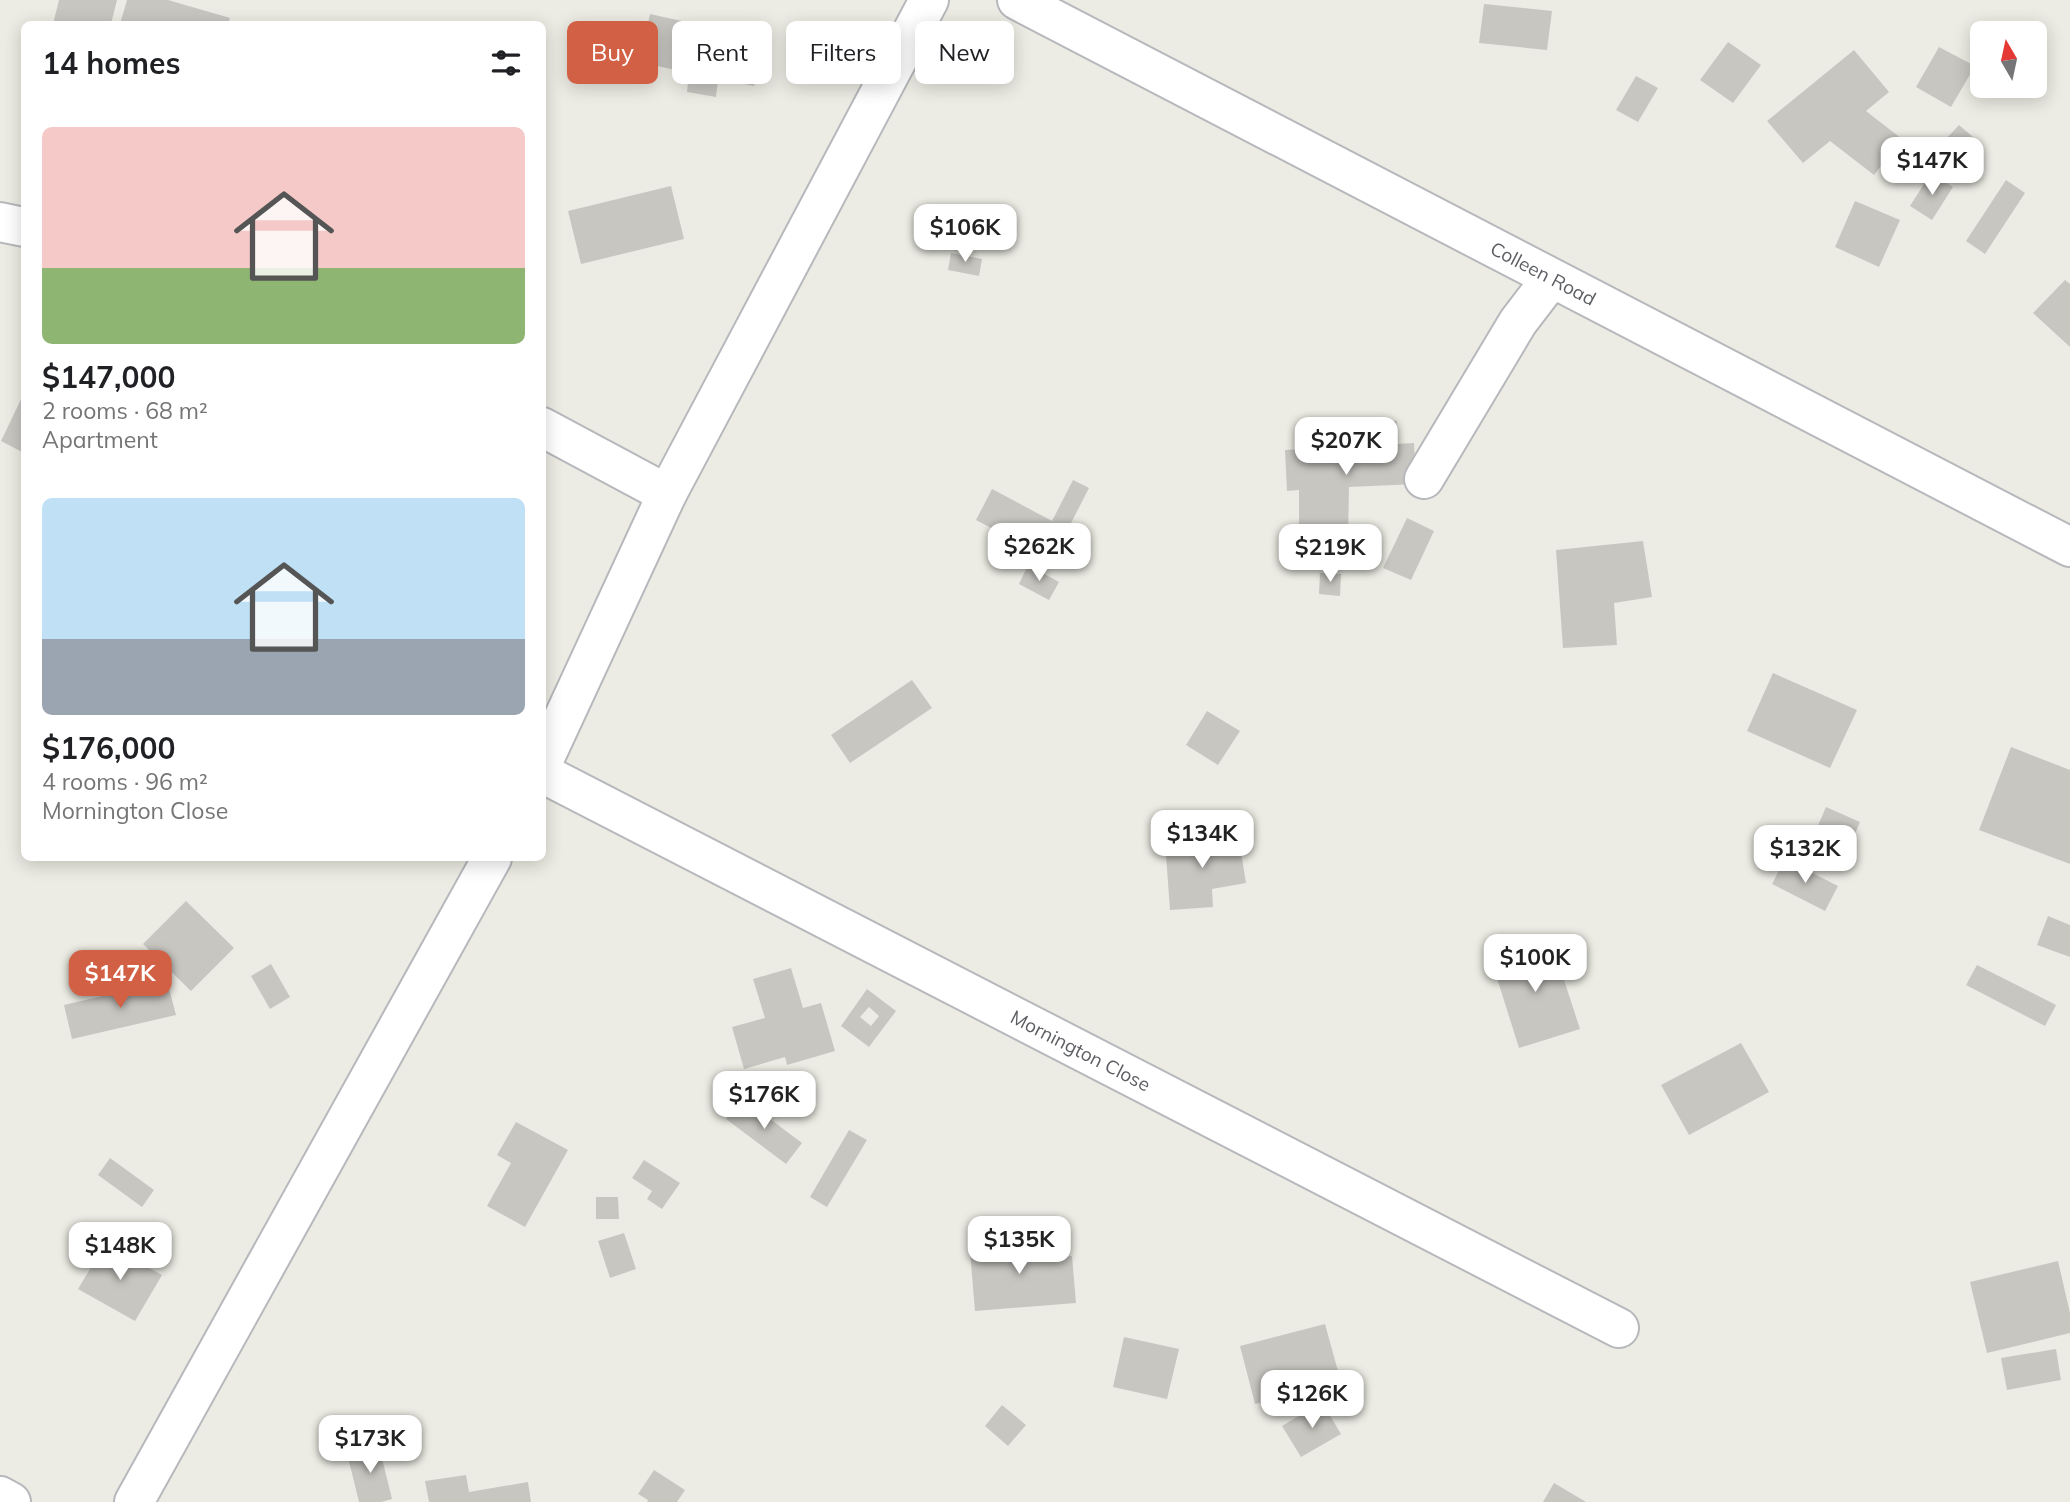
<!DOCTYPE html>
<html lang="en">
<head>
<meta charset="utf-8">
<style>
  body { margin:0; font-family:Mulish,sans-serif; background:#f6f6f6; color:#202124; height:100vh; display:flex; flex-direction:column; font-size:26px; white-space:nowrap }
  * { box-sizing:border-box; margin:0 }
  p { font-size:23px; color:#757577 }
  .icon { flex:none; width:38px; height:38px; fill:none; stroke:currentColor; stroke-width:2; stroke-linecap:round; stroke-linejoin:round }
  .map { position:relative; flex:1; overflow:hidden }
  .panel { position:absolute; left:21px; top:21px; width:525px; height:840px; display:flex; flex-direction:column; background:#fff; border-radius:10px; box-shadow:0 4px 18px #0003 }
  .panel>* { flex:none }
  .banner { position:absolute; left:567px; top:21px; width:665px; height:63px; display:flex; gap:14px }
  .needle { width:46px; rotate:351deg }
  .fabs { position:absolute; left:1970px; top:21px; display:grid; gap:14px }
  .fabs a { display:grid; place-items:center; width:77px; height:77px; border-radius:10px; background:#fff; box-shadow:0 4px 18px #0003; font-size:35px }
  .price { position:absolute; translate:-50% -60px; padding:0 16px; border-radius:14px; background:#fff; color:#222; font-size:23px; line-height:46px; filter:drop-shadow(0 2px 4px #0008) }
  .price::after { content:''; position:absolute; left:50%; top:42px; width:21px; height:16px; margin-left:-10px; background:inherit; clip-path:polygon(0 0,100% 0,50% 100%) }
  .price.selected { background:#d26044; color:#fff }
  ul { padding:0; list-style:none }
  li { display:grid; align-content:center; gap:14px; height:371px; padding:0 21px }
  li span { display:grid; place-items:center; height:217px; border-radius:10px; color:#555 }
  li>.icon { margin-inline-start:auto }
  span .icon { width:126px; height:126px; fill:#fffc; stroke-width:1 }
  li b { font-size:30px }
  h2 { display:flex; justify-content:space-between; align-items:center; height:84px; padding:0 21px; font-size:30px }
  .tag { padding:0 24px; border-radius:10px; background:#fff; box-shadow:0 4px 18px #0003; font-size:24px; line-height:63px }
  .tag.selected { background:#d26044; color:#fff }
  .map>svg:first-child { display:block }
  .building { fill:#c8c6c1; fill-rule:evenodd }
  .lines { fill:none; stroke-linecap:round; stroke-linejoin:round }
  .minor-casing { stroke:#b6b8bc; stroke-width:42 }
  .minor { stroke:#fff; stroke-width:38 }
  .labels { text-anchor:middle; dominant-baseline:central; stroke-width:7; stroke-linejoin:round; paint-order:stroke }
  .street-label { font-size:19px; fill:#5c5e63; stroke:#fff }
</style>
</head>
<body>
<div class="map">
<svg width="2070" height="1502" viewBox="0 0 2070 1502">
  <rect width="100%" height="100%" fill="#ecece4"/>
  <!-- building -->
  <path class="building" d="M59,0H117L111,24H53Z
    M127,0H168L230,18L228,24H120Z
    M1484,4L1552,11L1547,50L1479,43Z
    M650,14L764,39L754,86L718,79L716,97L687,92L689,73L639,62Z
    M1728,42L1761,65L1733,103L1700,80Z
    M1939,47L1975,66L1951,107L1916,87Z
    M1854,50L1889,92L1866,111L1902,139L1874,175L1830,141L1803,163L1767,121Z
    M1636,76L1658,88L1638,122L1616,110Z
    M1959,125L1979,142L1963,159L1944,141Z
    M1931,173L1953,187L1932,220L1910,206Z
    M2006,180L2025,193L1985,254L1966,241Z
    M671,186L684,239L581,264L568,211Z
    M1855,201L1900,220L1879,267L1835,247Z
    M951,253L982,259L979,276L948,270Z
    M2065,280L2070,284V347L2033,313Z
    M24,393V453L1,441Z
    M1361,418L1397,421L1395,444L1414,443L1416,484L1349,487L1348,539H1299V490L1287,491L1285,450L1360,446Z
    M1073,480L1089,488L1068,529L1084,538L1068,569L976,520L992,489L1052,521Z
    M1407,518L1434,531L1411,580L1383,568Z
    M1643,541L1652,597L1614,603L1617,645L1563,648L1556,550Z
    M1028,565L1059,582L1049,600L1019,584Z
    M1320,573L1341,574L1340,596L1319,594Z
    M1773,673L1857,710L1830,768L1747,731Z
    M912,680L932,708L850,763L831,735Z
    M1207,711L1240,731L1218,765L1186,745Z
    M2011,747L2070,770V864L1979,830Z
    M1826,807L1860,822L1847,852L1813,837Z
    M1238,834L1246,883L1212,889L1213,907L1170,910L1165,842Z
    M1785,859L1838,886L1825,911L1772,884Z
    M186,901L234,948L191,991L143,944Z
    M2048,916L2070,925V957L2037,945Z
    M1551,940L1580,1029L1519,1048L1491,959Z
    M271,964L290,997L270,1009L251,976Z
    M1977,965L2056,1005L2045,1026L1966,985Z
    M791,968L803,1008L821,1003L835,1051L787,1065L785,1057L744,1069L732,1027L765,1018L753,979Z
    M167,981L176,1015L72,1039L64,1005Z
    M867,989L896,1011L869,1047L841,1026ZM869,1007L879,1016L871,1026L860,1017Z
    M1741,1043L1769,1092L1689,1135L1661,1085Z
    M742,1098L802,1143L786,1164L726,1119Z
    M516,1122L568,1150L525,1227L487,1206L511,1163L497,1155Z
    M849,1130L867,1140L827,1207L810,1197Z
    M110,1158L154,1190L142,1207L98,1175Z
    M644,1160L680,1183L662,1209L647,1199L652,1191L632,1178Z
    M596,1197H618L619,1219H596Z
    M624,1233L636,1269L610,1278L598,1241Z
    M1004,1237L1007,1266L1006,1242L1041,1240L1043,1259L1072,1256L1076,1303L975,1311L969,1240Z
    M105,1244L162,1275L135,1321L78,1289Z
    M2058,1261L2070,1313V1333L1987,1353L1970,1282Z
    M1325,1324L1341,1382L1255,1404L1240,1346Z
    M1124,1337L1179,1349L1167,1399L1113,1387Z
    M2056,1349L2061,1380L2007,1390L2001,1358Z
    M1322,1402L1341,1434L1301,1457L1282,1426Z
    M1002,1405L1026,1425L1008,1446L985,1426Z
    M379,1446L392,1499L381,1502H359L347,1453Z
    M654,1470L685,1490L677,1502H647L648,1500L638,1494Z
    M466,1475L469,1492L528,1482L531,1502H429L425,1481Z
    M1554,1483L1586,1502H1543Z"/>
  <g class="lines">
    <!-- minor casing -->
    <g class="minor-casing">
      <g id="minor">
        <path id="s1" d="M1017,0L2070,547"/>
        <path d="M0,222L24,227"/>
        <path d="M542,427L667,494"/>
        <path d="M1424,479L1518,322L1551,279"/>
        <path d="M542,764L667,494L929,0"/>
        <path id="s2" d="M542,773L1619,1328"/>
        <path d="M0,1496L11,1502"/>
        <path d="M134,1502L492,858"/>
      </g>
    </g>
    <!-- minor -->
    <use href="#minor" class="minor"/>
  </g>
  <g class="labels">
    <!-- street labels -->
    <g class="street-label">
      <text stroke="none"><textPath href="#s1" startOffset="593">Colleen Road</textPath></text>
      <text stroke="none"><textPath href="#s2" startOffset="606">Mornington Close</textPath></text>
    </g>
  </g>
</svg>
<div class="fabs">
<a><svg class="needle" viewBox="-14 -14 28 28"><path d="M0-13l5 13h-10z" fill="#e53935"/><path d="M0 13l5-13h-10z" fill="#757577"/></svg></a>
</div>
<b class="price" style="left:1932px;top:197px">$147K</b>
<b class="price" style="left:965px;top:264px">$106K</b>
<b class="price" style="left:1346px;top:477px">$207K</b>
<b class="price" style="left:1039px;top:583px">$262K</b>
<b class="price" style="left:1330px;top:584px">$219K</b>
<b class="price" style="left:1202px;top:870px">$134K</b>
<b class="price" style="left:1805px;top:885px">$132K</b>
<b class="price" style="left:1535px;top:994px">$100K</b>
<b class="price selected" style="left:120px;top:1010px">$147K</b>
<b class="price" style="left:764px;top:1131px">$176K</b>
<b class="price" style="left:1019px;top:1276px">$135K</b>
<b class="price" style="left:120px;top:1282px">$148K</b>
<b class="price" style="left:1312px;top:1430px">$126K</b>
<b class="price" style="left:370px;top:1475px">$173K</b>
<div class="banner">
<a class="tag selected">Buy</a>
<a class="tag">Rent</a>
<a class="tag">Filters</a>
<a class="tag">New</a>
</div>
<section class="panel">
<h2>14 homes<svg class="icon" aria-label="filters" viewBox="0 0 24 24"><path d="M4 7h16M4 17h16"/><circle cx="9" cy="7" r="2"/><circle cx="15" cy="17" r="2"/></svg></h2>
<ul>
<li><span style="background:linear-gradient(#f6c9c9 65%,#8fb573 0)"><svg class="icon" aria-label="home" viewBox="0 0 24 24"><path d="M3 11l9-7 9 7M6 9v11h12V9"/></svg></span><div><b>$147,000</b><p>2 rooms · 68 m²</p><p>Apartment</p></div></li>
<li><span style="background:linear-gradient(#bfe0f5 65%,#9aa5b1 0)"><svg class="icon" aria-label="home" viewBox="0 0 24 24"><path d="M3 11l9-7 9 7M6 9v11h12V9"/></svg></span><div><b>$176,000</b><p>4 rooms · 96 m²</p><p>Mornington Close</p></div></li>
</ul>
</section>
</div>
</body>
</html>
